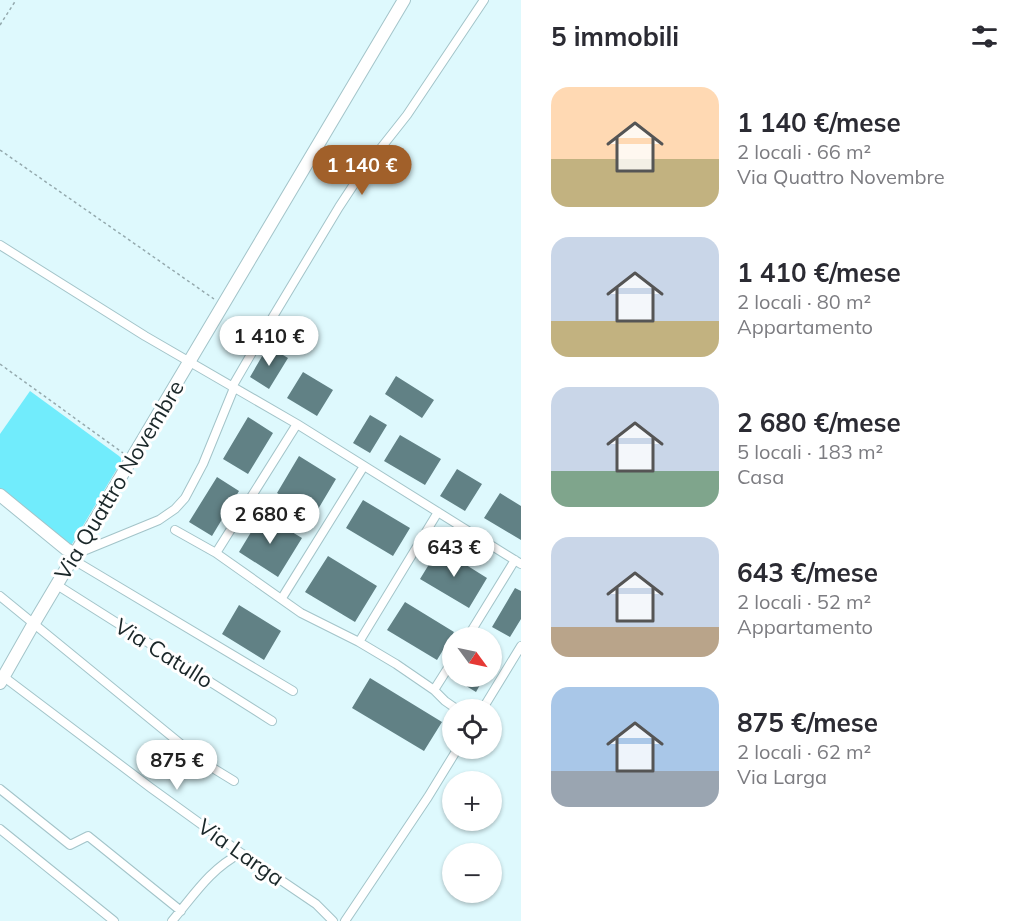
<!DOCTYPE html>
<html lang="it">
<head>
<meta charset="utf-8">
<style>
  body { margin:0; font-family:Mulish,sans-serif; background:#f2f2f3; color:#2b2b33; height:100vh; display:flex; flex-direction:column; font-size:22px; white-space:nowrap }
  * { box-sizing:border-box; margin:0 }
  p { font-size:20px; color:#7c7c81 }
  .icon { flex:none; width:33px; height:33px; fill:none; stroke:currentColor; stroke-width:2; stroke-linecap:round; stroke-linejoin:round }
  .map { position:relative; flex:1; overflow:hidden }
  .drawer { display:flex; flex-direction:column; background:#fff; width:510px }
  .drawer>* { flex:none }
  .needle { width:39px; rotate:123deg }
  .tools { position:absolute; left:442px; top:627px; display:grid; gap:12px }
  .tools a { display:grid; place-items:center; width:60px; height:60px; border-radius:50%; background:#fff; box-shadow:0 2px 4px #0004; font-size:30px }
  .price { position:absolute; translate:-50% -51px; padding:0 14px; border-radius:21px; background:#fff; color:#222; font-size:20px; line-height:39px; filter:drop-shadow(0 2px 3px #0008) }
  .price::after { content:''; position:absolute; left:50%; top:36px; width:18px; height:14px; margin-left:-9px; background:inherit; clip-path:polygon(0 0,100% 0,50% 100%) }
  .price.selected { background:#a1602a; color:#fff }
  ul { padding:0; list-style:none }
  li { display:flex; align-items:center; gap:18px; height:150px; padding:0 30px }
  li span { display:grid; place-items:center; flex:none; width:168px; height:120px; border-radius:18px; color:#555 }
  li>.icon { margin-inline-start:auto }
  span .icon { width:72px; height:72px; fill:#fffc; stroke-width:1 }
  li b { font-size:26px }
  h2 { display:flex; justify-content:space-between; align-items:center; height:72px; padding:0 30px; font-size:26px }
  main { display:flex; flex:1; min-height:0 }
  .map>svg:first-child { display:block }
  .green { fill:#71ecfc }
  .building { fill:#618185 }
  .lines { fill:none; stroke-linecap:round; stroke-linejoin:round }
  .street-casing { stroke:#a3c4c9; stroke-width:10 }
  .secondary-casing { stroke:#a3c4c9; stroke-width:14 }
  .path { stroke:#95aaae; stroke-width:1.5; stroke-dasharray:3 3; stroke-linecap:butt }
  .street { stroke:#fff; stroke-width:8 }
  .secondary { stroke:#fff; stroke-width:12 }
  .labels { text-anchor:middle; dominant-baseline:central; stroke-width:6; stroke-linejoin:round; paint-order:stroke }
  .street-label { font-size:22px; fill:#1a2729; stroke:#fff }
</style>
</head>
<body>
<main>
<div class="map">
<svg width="521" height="921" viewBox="0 0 521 921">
  <rect width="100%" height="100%" fill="#def9fd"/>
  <!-- green -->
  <path class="green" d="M30,391L119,456L121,458V462L72,544H66L0,488V434Z"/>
  <!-- building -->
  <path class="building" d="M268,346L288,358L269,389L250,377Z
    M303,372L333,390L317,416L287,398Z
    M396,376L434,400L422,418L385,394Z
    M370,415L387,425L370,453L353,443Z
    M248,417L273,433L248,474L223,459Z
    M400,435L441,459L425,485L384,461Z
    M299,456L336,479L314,516L277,493Z
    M457,469L482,484L465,511L440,496Z
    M217,477L239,491L212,536L189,522Z
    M500,493L521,506V540L484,518Z
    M363,500L410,528L393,556L346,528Z
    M262,514L302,538L278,577L239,552Z
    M439,548L487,578L469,608L420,579Z
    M328,556L377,586L355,622L305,592Z
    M515,588L521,591V619L510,637L492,627Z
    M405,602L454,632L437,660L387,630Z
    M239,605L281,631L264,660L222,634Z
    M461,676H485L476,692L458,681Z
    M370,678L442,722L424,751L352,708Z"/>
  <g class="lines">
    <!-- street casing -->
    <g class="street-casing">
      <path id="street" d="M0,245L145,336L297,424L521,564
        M232,387L268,325L339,207L362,172L407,115L484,0
        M175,530L216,553L301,613L359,642L396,664L434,690L445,701L458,710
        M216,553L297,424
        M76,554L159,520L175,509L185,498L203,464L234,388
        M72,559L293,691
        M57,585L272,721
        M0,596L203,762L234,781
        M282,598L364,466
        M467,638L515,560
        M359,642L438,512
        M4,677L151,788L241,853L316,904L333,921
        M434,690L453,660
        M482,710L521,646
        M0,789L70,845L88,836L181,911
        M0,829L114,921
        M172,921C194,895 210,869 241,853
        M345,921L428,797L458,748"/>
    </g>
    <!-- secondary casing -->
    <g class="secondary-casing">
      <path id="secondary" d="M0,495L66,549L76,554
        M0,683L34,623L404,0"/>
    </g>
    <!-- path -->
    <path class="path" d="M0,25L16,0
      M0,150L214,299
      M0,364L123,453"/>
    <!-- street -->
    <use href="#street" class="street"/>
    <!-- secondary -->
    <use href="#secondary" class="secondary"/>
  </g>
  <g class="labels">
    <!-- street labels -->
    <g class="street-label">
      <text transform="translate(119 480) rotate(-59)">Via Quattro Novembre</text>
      <text transform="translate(164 653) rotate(32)">Via Catullo</text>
      <text transform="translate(241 852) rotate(35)">Via Larga</text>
    </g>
  </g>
</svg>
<div class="tools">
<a><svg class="needle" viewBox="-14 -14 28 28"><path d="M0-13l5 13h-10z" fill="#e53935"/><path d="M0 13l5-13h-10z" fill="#7c7c81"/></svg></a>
<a><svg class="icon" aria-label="locate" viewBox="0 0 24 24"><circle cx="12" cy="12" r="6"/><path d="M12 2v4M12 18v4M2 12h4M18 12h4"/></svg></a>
<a>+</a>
<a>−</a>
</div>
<b class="price selected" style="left:362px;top:196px">1 140 €</b>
<b class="price" style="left:269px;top:367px">1 410 €</b>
<b class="price" style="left:270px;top:545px">2 680 €</b>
<b class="price" style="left:454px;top:578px">643 €</b>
<b class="price" style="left:177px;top:791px">875 €</b>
</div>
<section class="drawer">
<h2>5 immobili<svg class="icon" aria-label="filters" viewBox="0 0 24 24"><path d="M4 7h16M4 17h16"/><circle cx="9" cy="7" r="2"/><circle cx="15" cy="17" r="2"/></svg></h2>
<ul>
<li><span style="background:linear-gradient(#ffd9b3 60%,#c2b280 0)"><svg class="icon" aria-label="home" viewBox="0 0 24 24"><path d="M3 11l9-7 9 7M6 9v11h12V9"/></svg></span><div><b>1 140 €/mese</b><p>2 locali · 66 m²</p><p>Via Quattro Novembre</p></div></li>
<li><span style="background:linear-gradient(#c9d6e8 70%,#c2b280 0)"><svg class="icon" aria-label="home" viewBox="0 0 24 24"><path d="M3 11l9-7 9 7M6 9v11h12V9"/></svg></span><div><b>1 410 €/mese</b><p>2 locali · 80 m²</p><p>Appartamento</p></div></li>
<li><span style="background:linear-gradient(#c9d6e8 70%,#7fa58c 0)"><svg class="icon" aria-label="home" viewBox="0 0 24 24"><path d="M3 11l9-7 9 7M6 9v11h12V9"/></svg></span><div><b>2 680 €/mese</b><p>5 locali · 183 m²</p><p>Casa</p></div></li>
<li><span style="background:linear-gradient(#c9d6e8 75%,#b9a48a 0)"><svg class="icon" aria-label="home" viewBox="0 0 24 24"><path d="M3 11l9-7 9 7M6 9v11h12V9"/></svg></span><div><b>643 €/mese</b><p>2 locali · 52 m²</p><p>Appartamento</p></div></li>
<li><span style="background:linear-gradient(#a9c7e8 70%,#9aa5b1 0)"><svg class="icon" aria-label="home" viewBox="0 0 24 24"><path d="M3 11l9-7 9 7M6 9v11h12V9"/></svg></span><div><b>875 €/mese</b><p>2 locali · 62 m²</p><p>Via Larga</p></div></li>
</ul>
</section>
</main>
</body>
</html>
